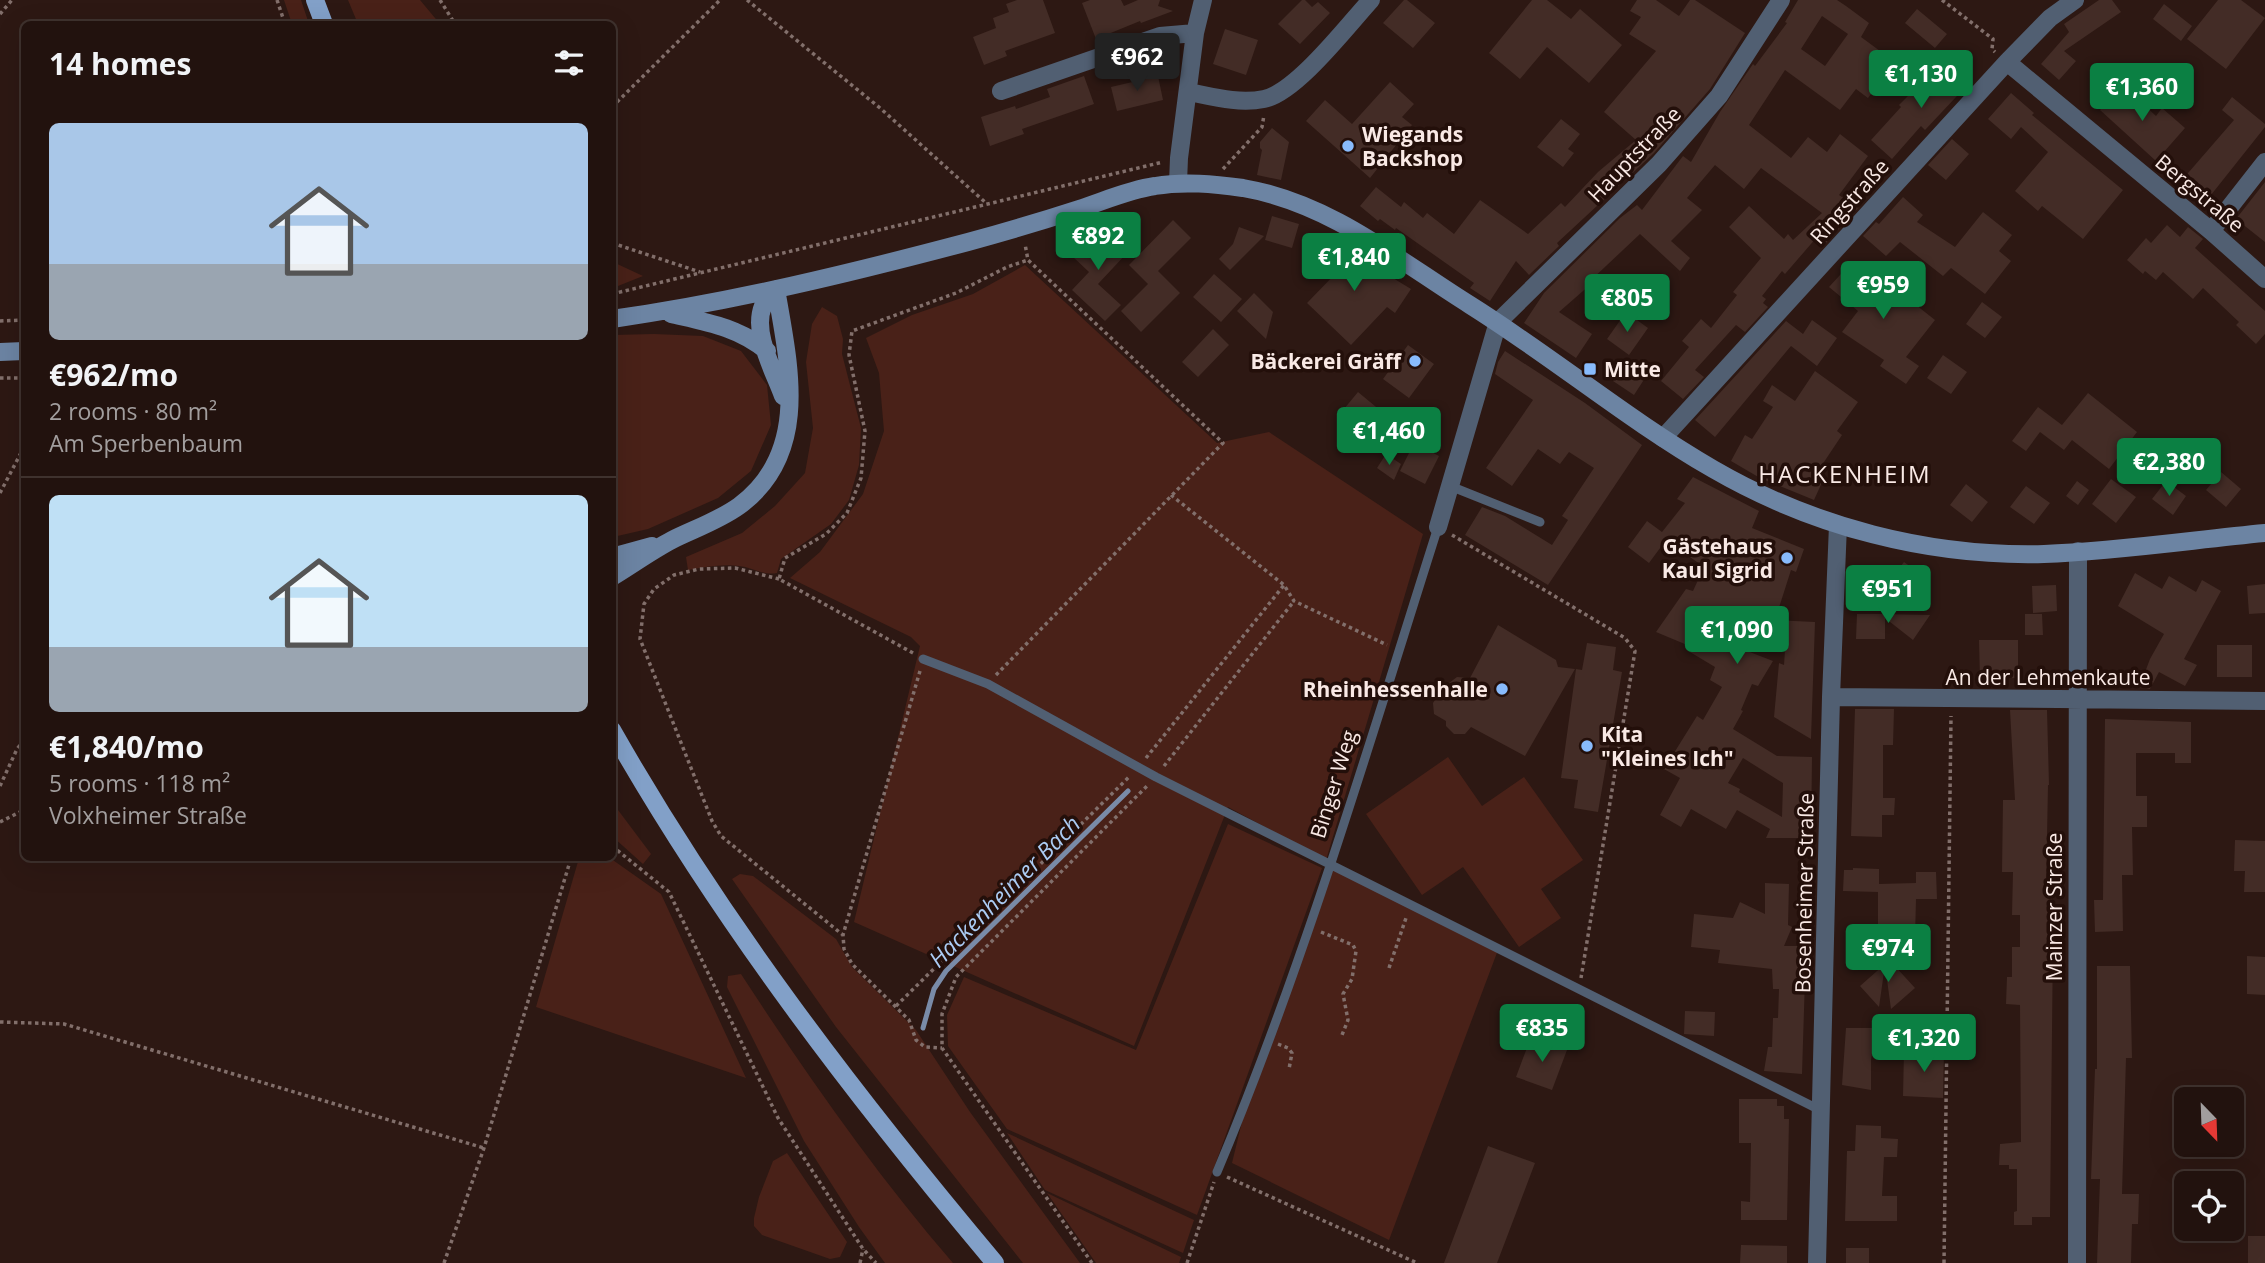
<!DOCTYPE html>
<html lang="en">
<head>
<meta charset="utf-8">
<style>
  body { margin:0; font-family:"Open Sans",sans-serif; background:#2e201c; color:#f1f3f6; height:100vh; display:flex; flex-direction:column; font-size:26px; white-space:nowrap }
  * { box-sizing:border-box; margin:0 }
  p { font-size:23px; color:#a29e9e }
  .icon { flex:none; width:38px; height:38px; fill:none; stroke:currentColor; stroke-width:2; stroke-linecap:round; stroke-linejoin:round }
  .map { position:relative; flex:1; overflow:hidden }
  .sheet { position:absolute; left:21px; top:21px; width:595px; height:840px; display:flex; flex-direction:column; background:#22120e; border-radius:10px; box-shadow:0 7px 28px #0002,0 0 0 2px #3f322e }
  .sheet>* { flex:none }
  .needle { width:46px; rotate:157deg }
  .tools { position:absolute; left:2174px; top:1087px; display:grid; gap:14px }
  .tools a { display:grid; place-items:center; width:70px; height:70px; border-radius:10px; background:#22120e; box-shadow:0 7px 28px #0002,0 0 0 2px #3f322e; font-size:35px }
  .price { position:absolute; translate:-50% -60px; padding:0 16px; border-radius:7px; background:#0b8043; color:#fff; font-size:23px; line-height:46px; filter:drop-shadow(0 2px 4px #0008) }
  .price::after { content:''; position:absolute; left:50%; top:42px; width:21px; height:16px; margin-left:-10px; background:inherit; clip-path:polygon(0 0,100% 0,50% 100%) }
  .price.active { background:#222; color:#fff }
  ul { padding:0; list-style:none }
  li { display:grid; align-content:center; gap:14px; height:371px; padding:0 28px }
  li+li { border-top:2px solid #3f322e }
  li span { display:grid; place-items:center; height:217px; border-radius:10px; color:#555 }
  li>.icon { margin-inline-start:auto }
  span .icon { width:126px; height:126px; fill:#fffc; stroke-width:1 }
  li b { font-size:30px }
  h2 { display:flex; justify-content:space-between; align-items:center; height:84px; padding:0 28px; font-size:30px }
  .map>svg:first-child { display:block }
  .green { fill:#492118 }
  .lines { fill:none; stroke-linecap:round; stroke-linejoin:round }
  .stream { stroke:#798ba8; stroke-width:5 }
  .building { fill:#432c26; fill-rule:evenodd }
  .path { stroke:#826f6b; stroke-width:3.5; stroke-dasharray:3.5 3.5; stroke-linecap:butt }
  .service { stroke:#515f72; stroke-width:9 }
  .minor { stroke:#515f72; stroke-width:18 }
  .secondary { stroke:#6c84a3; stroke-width:18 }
  .primary { stroke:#82a0c8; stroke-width:18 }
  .poi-dot { fill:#88bbfc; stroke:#230f0a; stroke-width:2.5 }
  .labels { text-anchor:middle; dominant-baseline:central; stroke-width:7; stroke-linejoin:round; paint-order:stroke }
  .poi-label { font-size:21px; font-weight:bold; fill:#f9e9e5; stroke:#230f0a; text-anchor:start }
  .street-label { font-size:21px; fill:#f9e9e5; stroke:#230f0a }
  .water-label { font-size:23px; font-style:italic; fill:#abcbf3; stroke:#230f0a }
  .quarter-label { font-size:24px; letter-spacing:2px; fill:#f9e9e5; stroke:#230f0a }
</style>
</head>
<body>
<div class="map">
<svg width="2265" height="1263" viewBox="0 0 2265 1263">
  <rect width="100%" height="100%" fill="#2d1813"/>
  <!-- green -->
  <path class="green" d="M284,0H301L309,24H292Z
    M348,0H420L440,24H358Z
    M613,262L643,276L613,288Z
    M1025,265L1217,443L1269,432L1423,534L1326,860L1228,807L1134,1046L854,922L920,646L911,637L790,578L820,552L863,494L884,431L879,373L866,338L912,315L973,294Z
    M822,307L837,316L843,339L842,354L861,428L859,465L849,500L831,524L781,559L777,573C764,576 752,567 739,566C722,564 705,567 688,570L686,557L742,533L775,506L805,473L813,428L806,362L812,324Z
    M654,334L703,336L741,351L767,385L771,425L751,471L718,498L648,529L613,537V335Z
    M1448,757L1482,806L1524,777L1583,860L1541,889L1561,918L1519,947L1463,867L1422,895L1366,814Z
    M612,802L651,854L643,864L613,837Z
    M1228,824L1322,868L1197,1215L1007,1129L948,1046L947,1015L964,977L1136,1050Z
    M579,858H610L661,894L746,1078L536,1007Z
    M1331,867L1498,950L1389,1240L1232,1163L1248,1097Z
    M740,874L753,876L836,939L852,967L916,1030L970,1112L1080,1263H1023L836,1027L732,879Z
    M741,974C806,1074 875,1173 953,1263H885L859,1227L804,1141L727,987L728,976Z
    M1007,1133L1194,1220L1183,1253L1045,1190Z
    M787,1153L847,1242L840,1257L830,1259L762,1235L754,1226V1218L759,1197L773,1161Z
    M1047,1193L1181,1257L1179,1263H1096Z"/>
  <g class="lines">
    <!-- stream -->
    <path class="stream" d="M923,1028L934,989L946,971L1128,791"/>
  </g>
  <!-- building -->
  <path class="building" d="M1017,0H1043L1055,33L1005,51L1007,56L984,65L973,37L996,28L993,18L1009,12L1006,4Z
    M1090,0H1121L1124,6L1138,0H1160L1158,6L1173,11L1141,23L1140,21L1096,39L1082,3Z
    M1302,0H1305L1312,7L1318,2L1330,13L1300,44L1278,24Z
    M1404,0H1407L1435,23L1413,48L1383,23Z
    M1532,0H1547L1571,19L1580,9L1622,45L1589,83L1547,47L1520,79L1489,53Z
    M1637,0H1656L1679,16L1690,0H1695L1745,33L1710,89L1654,153L1557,243L1559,246L1529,275L1516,261L1490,301L1470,288L1474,283L1396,228L1395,230L1380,219L1378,221L1360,206L1376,187L1401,207L1404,202L1423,218L1427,213L1454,234L1480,200L1528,234L1561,203L1565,207L1598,172L1636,140L1604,112L1656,51L1629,34L1641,17L1630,11Z
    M1798,0H1837L1846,6L1869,23L1861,37L1895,62L1868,98L1856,89L1840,110L1785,70L1749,125L1791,158L1808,137L1827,152L1840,134L1868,156L1839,195L1858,208L1824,245L1817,237L1785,274L1782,271L1762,296L1766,299L1763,303L1768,307L1745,332L1736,325L1695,370L1704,377L1683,399L1661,381L1689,347L1682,341L1701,319L1711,328L1737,295L1733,292L1761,258L1729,227L1749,206L1784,239L1788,234L1793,240L1822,213L1761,168L1744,189L1715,165L1687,198L1702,210L1671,241L1690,258L1680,271L1640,234L1589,282L1591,284L1559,312L1592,334L1576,358L1524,323L1544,293L1620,218L1637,205L1642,210L1683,156L1691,162L1720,112L1753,64L1755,66L1787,23L1785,22ZM1822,16L1848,34L1825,66L1801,49Z
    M2099,0H2112L2121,12L2064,51L2076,61L2059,80L2041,64L2069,32L2064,24Z
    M2218,0H2241L2265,18L2226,69L2187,39Z
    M2164,4L2192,26L2181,41L2153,19Z
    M1917,9L1947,34L1935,48L1905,23Z
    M1225,29L1258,40L1246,75L1213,64Z
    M1955,63L1972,80L1925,130L1921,126L1892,159L1871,140L1901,107L1899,105L1924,80L1932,87Z
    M1084,76L1094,104L1022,129L1024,134L990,146L981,117L1015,106L1016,109L1050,97L1047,89Z
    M1158,76L1163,100L1117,111L1111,87Z
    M1390,82L1414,104L1402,117L1412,125L1370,178L1306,121L1325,100L1352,124Z
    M2123,85L2156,116L2162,108L2185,128L2156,161L2100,110Z
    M2011,93L2034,113L2032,115L2123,190L2083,239L2042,206L2038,211L2015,191L2048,152L2021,127L2011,139L1988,119Z
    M2232,97L2265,124V127L2207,200L2182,180L2234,120L2222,110Z
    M1561,119L1580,134L1568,149L1574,153L1563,167L1537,147Z
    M1272,128L1289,142L1281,180L1257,175L1262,150L1260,148V142Z
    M1952,139L1969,154L1946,180L1928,165Z
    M2265,182V242L2236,219Z
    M1903,197L1923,215L1917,222L1955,247L1983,212L2012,235L1999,251L2011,261L1985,294L1951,268L1943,276L1900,242L1886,256L1863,236L1876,222L1879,224Z
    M1272,216L1299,224L1292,248L1265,240Z
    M1173,220L1191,238L1158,271L1180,293L1141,332L1121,311L1148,284L1129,265Z
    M2167,225L2180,237L2188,227L2203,239L2195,248L2265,311V334L2256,344L2236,325L2239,322L2203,288L2193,299L2163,272L2156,280L2145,271L2143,274L2127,260L2146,238L2151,243Z
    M1099,227L1127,253L1098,284L1121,305L1105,321L1072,290L1089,272L1072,256Z
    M1239,227L1264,236L1230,270L1219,259L1233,244Z
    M1327,237L1386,279L1388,275L1411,289L1395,313L1387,307L1351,345L1307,303L1338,271L1314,257Z
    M1851,263L1887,293L1892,286L1935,320L1906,357L1919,366L1906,384L1880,366L1884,360L1842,332L1858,311L1829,287Z
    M1214,274L1242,299L1221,322L1193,297Z
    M1254,293L1273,312L1266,339L1237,311Z
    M1982,302L2002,317L1985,338L1966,324Z
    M1626,312L1648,328L1629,355L1607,339Z
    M1812,320L1837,338L1817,366L1791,346L1715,437L1695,420L1786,321L1803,334Z
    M1213,329L1229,345L1198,377L1182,362Z
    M1408,345L1434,364L1409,398L1383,379Z
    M1505,351L1585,403L1642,445L1548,585L1465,535L1482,507L1505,516L1552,545L1568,520L1562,516L1594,468L1569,452L1560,464L1538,449L1512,486L1486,468L1533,400L1495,374L1498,362Z
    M1943,355L1967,372L1951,394L1927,378Z
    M1625,362L1647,375L1634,395L1613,381Z
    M1815,371L1858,402L1837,431L1842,435L1816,474L1824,478L1814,500L1760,478L1731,461L1745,435L1752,439L1773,407L1763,401L1772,385L1795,401Z
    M1358,392L1393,421L1374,445L1339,415Z
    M2088,393L2137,432L2109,469L2072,440L2064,450L2040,432L2026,451L2012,441L2038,407L2062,425Z
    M1414,443L1439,456L1425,484L1400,471Z
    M1386,454L1401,464L1394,480L1377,468Z
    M2221,472L2241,489L2226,507L2206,490Z
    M1693,477L1759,511L1752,528L1804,549L1796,572L1791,570L1775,620L1815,622L1811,739L1774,717L1779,663L1784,665L1786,636L1740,618L1729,644L1773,661L1758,686L1752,684L1741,710L1743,711L1733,729L1777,756L1812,757L1811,838H1766L1770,829L1737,810L1726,829L1691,809L1681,827L1660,815L1680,778L1664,769L1697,716L1703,720L1722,687L1710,680L1715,667L1690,652L1692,647L1656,632L1686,589L1693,591L1704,567L1666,540L1649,563L1628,547L1647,521L1662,532L1685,503L1677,499ZM1743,758L1783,783L1782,817L1739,792L1740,789L1728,783Z
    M2111,479L2136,497L2116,523L2092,504Z
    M2077,481L2089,490L2078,505L2066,496Z
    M2166,481L2186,496L2173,515L2152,499Z
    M1966,484L1988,502L1972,522L1950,505Z
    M2026,486L2050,503L2034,524L2010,507Z
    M1904,562L1922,575L1918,580L1925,585L1909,605L1885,586Z
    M2135,573L2162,589L2169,576L2196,592L2202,580L2221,591L2184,659L2197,665L2185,686L2159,672L2150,689L2139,688L2150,659L2164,634L2118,606Z
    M2265,584V613L2249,614L2247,586Z
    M2056,585L2057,611L2033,613L2032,586Z
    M1857,614H1880L1930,615L1913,640L1885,618V639H1856Z
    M2025,614H2042L2043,635H2025Z
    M1498,625L1556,660L1558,667L1575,669L1525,756L1471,727L1465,734H1454L1446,726V721L1434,714L1433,703L1438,695L1448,693L1449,683L1457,677L1470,678Z
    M1979,640H2018V678L1980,679Z
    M1587,643L1616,647L1613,670L1622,672L1598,812L1574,808L1578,780L1561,778L1576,669L1582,670Z
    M2217,645H2252V677H2217Z
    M1855,709H1894L1893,745H1883V798H1895L1894,815H1882V837L1851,836Z
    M2010,710H2047L2049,785H2048L2046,889H2052L2051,939H2053L2050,1217H2032V1225H2014V1212L2017,1211V1169H2009V1165H1999L2000,1144L2021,1142L2020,1005L2006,1004L2007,977H2012V947H2020V915H2012L2013,872H2002L2003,800H2015Z
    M2105,719L2191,722V763H2175V753H2136V796H2147V827H2132L2133,875H2122L2123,931L2095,932L2094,900H2103Z
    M2235,840L2265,841V892H2244L2245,871H2234Z
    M1853,868L1879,869V884L1916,883V872H1936L1937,899H1916L1915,938H1878V892L1843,891L1844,870H1853Z
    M1765,883L1789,884L1788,925L1792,927L1784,946H1806L1802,1074L1764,1071L1768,1047H1772L1773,1018H1778L1779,989H1773L1772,969L1718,963L1720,950L1691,947L1694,914L1733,918L1740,902L1765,914Z
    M1883,953L1915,988L1891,1009L1885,965L1879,1007L1860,986L1885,964Z
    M2247,956L2265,957V995L2247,994Z
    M2097,966H2130L2132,1058H2126L2122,1194H2139L2138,1224H2132L2131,1263H2097L2100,1179H2091L2095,1069H2097Z
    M1685,1011L1715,1012L1714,1036L1684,1034Z
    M1846,1028H1876L1871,1060V1090L1842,1085Z
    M1894,1029H1912V1050L1897,1051Z
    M1531,1037L1567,1050L1552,1090L1516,1077Z
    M1904,1051L1944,1052L1943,1098L1903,1096Z
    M1739,1099H1777V1106H1784V1119H1789L1787,1220H1741V1201L1750,1202L1751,1143H1739Z
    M1856,1125L1881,1126V1138L1898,1139L1897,1157H1884L1882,1196H1897V1221H1845L1847,1151H1855Z
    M1488,1146L1535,1163L1497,1263H1444Z
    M2248,1236H2265V1263H2248Z
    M1741,1245L1787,1246V1263H1740Z
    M1846,1248H1869V1263H1846Z"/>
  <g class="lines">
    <!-- path -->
    <path class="path" d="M277,0L285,24
      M440,0L455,24
      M747,0L880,108L986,203
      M1942,0L1993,39L1992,49L1995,52
      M0,14L12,0
      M612,107L720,0
      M1223,169L1262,127L1264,115
      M612,243L700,272
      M612,294L1163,162
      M0,321L24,320
      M0,378H24
      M0,493L24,447
      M1171,495L1284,585L1294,601L1387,645
      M1452,535L1625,638L1635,651L1581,978
      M779,579L735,568L699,569L674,575L654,589L644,604L640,639L712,821L721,836L843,935
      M913,653L779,579L785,558L826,534L847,513L861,478L865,431L849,355L852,331L956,293L1007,267L1028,260
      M920,671L847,921L843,935L844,949L852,964L909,1020L916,1040L925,1047L942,1048
      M996,675L1223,443L1028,260L1025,244
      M1146,758L1284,585
      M1164,766L1294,601
      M0,786L17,749L24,740
      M0,822L24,810
      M612,846L669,892L778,1118L863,1249L876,1263
      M1321,932L1353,945L1356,951L1352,979L1343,994L1348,1020L1342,1035
      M1389,968L1406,918
      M896,1006L1129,777
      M0,1022L64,1024L484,1148
      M1278,1044L1288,1048L1292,1053L1289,1069
      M1227,1177L1417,1263
      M444,1263L484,1148L571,858
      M860,1263L863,1249
      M1092,1263L942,1048V1014L956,977L1148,785
      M1187,1263L1214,1182
      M1944,1263L1951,716"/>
    <!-- service -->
    <path class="service" d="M1450,486L1540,522
      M923,659L988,684L1156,777L1822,1111
      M1217,1172C1305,962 1369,744 1438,527"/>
    <!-- minor -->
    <path class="minor" d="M2007,62L2211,231L2265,279
      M1001,91L1160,36L1195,33
      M1189,92C1214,97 1239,104 1264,99C1296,93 1348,25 1371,0
      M1178,183L1179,158L1195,33L1203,0
      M2211,231L2265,162
      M1663,438L2007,62L2050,18L2075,0
      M1438,527L1498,322L1659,164L1719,96L1781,0
      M1831,697L2265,701
      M1817,1263L1831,697L1838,525
      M2077,1263L2078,551"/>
    <!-- secondary -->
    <path class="secondary" d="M776,289C772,294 766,300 763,306C752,333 774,371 783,396
      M671,314C706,322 738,327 767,351
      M612,319C732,302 851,273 968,242C1005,232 1042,221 1079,209C1104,201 1128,190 1155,186C1184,181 1214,184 1243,188C1330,203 1398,260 1470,305C1553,357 1628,420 1713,469C1813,527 1929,557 2044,554C2118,551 2192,540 2265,533
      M0,352L24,351
      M612,557L652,546
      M612,577C632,565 651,551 672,540C694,529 718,521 739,506C811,453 789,365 776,289"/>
    <!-- primary -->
    <path class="primary" d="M315,0L324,24
      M612,730C720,920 854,1095 995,1263"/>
  </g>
  <!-- markers -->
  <g class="poi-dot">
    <circle cx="1348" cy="146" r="7"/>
    <circle cx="1415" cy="361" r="7"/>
    <rect x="1583" y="362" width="14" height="14" rx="3.5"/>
    <circle cx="1787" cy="558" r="7"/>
    <circle cx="1502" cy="689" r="7"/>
    <circle cx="1587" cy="746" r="7"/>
  </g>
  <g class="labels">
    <!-- poi labels -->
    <g class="poi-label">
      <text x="1362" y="134">Wiegands<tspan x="1362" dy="24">Backshop</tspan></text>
      <text x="1401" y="361" text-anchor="end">Bäckerei Gräff</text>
      <text x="1604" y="369">Mitte</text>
      <text x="1773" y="546" text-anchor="end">Gästehaus<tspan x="1773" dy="24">Kaul Sigrid</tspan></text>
      <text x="1488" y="689" text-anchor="end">Rheinhessenhalle</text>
      <text x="1601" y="734">Kita<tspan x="1601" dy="24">"Kleines Ich"</tspan></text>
    </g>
    <!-- street labels -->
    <g class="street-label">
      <text transform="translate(1634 154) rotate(-46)">Hauptstraße</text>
      <text transform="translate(2200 193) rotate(40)">Bergstraße</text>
      <text transform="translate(1849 201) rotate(-48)">Ringstraße</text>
      <text x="2048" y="677">An der Lehmenkaute</text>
      <text transform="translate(1333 784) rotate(-73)">Binger Weg</text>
      <text transform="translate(1804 893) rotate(-89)">Bosenheimer Straße</text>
      <text transform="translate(2054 907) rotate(-90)">Mainzer Straße</text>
    </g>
    <!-- water labels -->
    <g class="water-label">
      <text transform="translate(1004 891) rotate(-45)">Hackenheimer Bach</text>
    </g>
    <!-- quarter labels -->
    <g class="quarter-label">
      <text x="1845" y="473">HACKENHEIM</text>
    </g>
  </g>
</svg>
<div class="tools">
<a><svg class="needle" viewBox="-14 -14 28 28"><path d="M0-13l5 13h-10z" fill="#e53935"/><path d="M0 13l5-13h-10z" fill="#a29e9e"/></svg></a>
<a><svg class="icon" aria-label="locate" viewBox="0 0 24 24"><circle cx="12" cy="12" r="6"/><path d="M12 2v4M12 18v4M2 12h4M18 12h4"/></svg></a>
</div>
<b class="price active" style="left:1137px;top:93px">€962</b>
<b class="price" style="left:1921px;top:110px">€1,130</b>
<b class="price" style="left:2142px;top:123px">€1,360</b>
<b class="price" style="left:1098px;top:272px">€892</b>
<b class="price" style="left:1354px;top:293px">€1,840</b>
<b class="price" style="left:1883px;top:321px">€959</b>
<b class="price" style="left:1627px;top:334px">€805</b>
<b class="price" style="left:1389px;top:467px">€1,460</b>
<b class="price" style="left:2169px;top:498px">€2,380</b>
<b class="price" style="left:1888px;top:625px">€951</b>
<b class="price" style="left:1737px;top:666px">€1,090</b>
<b class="price" style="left:1888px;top:984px">€974</b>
<b class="price" style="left:1542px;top:1064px">€835</b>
<b class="price" style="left:1924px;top:1074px">€1,320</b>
<section class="sheet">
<h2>14 homes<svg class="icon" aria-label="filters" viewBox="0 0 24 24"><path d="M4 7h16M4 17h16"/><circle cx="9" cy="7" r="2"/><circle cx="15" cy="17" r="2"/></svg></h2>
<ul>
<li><span style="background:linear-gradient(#a9c7e8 65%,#9aa5b1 0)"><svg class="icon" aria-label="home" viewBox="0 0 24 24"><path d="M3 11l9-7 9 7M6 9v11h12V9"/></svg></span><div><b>€962/mo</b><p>2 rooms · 80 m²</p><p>Am Sperbenbaum</p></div></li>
<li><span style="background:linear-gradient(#bfe0f5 70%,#9aa5b1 0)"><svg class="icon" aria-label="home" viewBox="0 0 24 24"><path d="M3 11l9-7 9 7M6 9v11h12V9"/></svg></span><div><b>€1,840/mo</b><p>5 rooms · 118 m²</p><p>Volxheimer Straße</p></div></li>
</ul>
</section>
</div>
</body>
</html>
